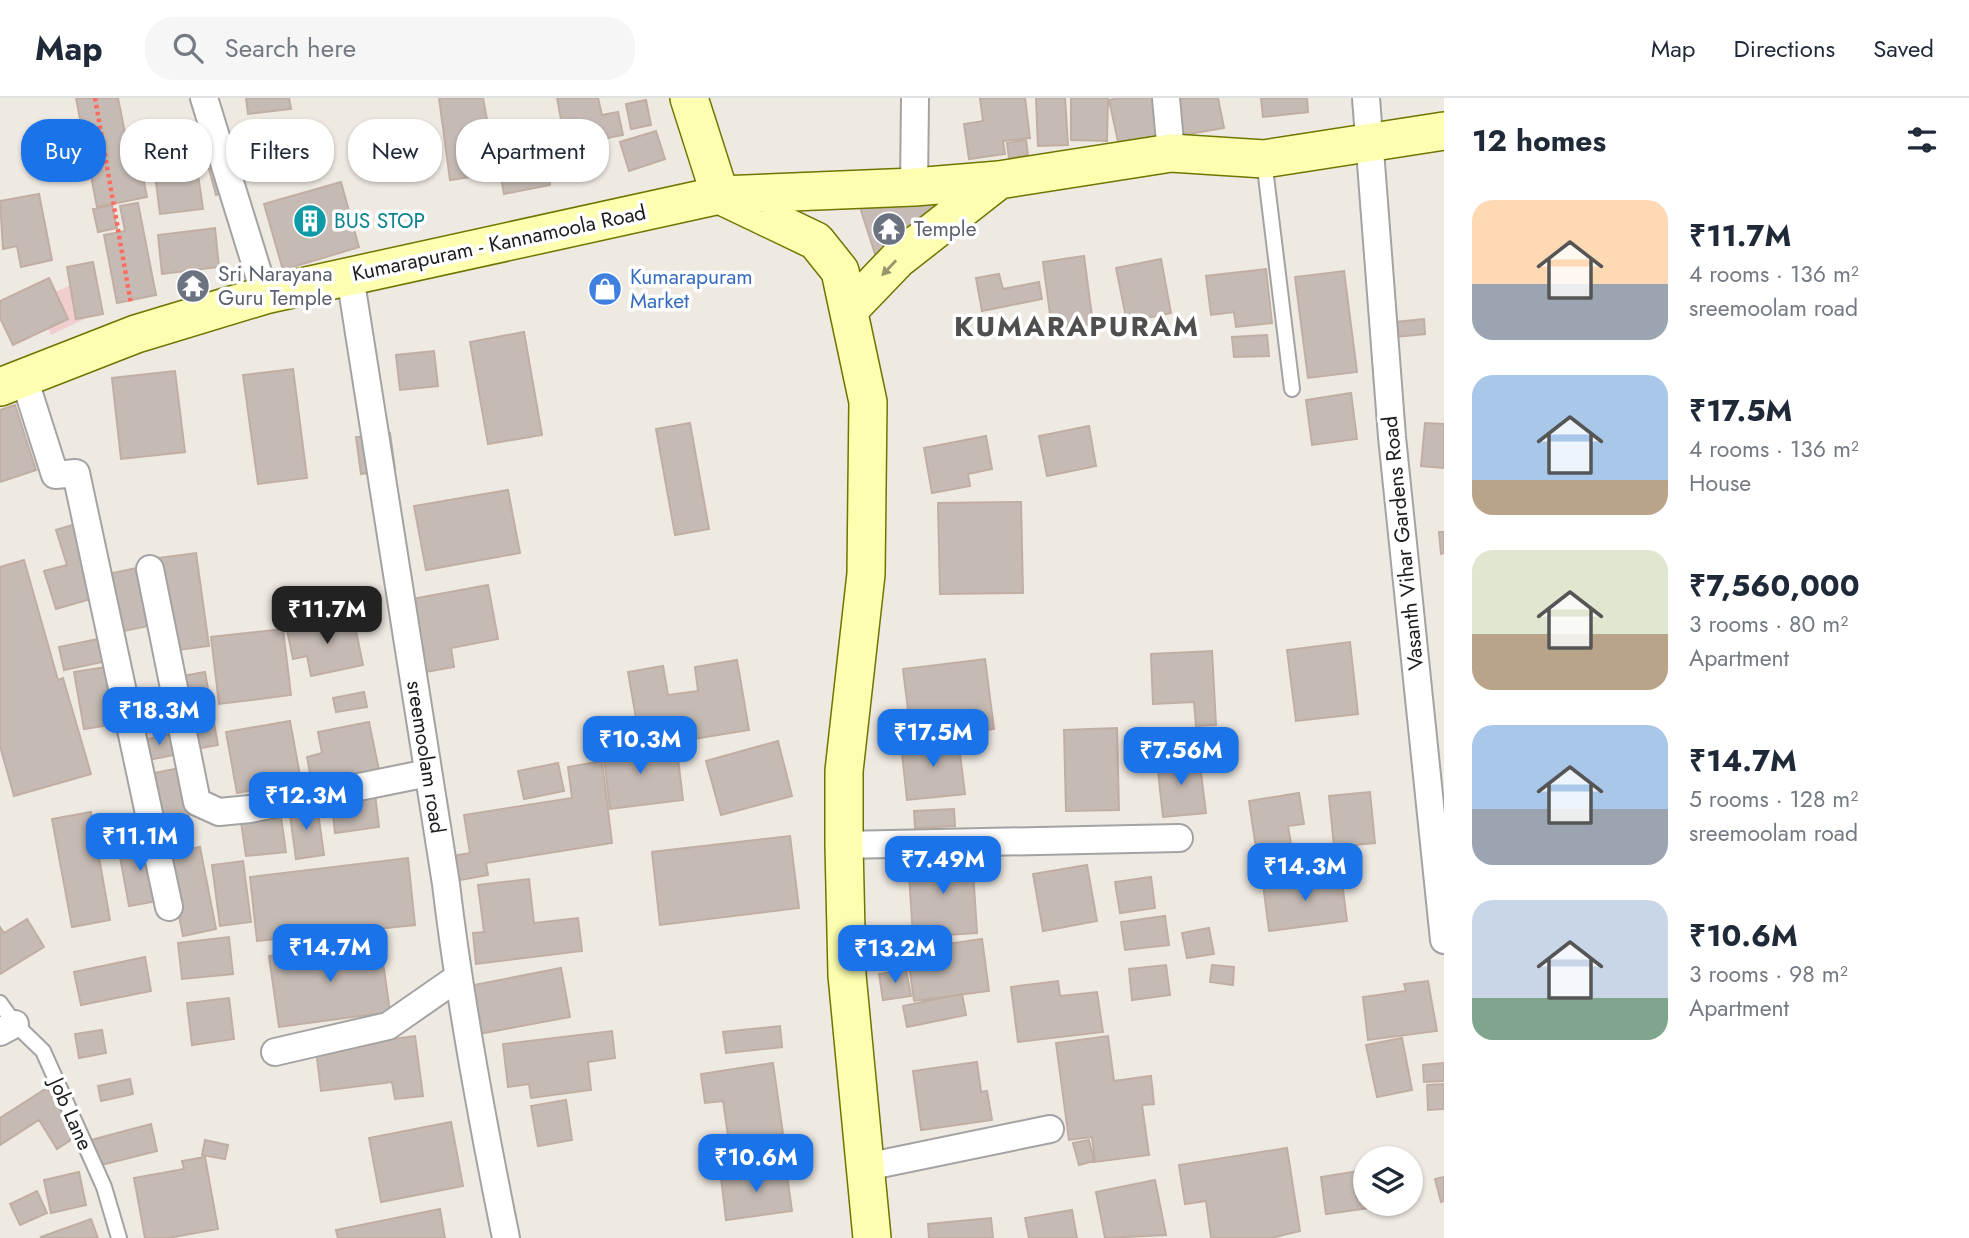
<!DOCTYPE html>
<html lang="en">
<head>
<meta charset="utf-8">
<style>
  body { margin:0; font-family:Jost,sans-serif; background:#f6f6f7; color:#1f2937; height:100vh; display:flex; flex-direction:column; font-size:26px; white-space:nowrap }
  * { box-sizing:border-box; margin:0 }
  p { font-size:23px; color:#747a83 }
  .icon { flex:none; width:38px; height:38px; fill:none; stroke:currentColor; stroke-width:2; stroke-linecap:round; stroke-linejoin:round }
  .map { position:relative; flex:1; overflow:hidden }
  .details { display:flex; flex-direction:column; background:#fff; width:525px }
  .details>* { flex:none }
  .banner { position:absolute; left:21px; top:21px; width:665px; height:63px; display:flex; gap:14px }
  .fabs { position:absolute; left:1353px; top:1048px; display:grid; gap:14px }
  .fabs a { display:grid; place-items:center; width:70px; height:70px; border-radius:50%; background:#fff; box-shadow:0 2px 5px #0004; font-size:35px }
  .price { position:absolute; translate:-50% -60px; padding:0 16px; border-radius:14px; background:#1a73e8; color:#fff; font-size:23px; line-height:46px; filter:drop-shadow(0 2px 4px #0008) }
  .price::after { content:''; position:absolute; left:50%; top:42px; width:21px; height:16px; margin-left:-10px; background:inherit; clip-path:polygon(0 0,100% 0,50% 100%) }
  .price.selected { background:#222; color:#fff }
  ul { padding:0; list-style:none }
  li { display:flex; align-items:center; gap:21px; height:175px; padding:0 28px }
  li span { display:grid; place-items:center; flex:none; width:196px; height:140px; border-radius:21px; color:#555 }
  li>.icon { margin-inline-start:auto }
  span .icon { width:84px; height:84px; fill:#fffc; stroke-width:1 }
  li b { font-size:30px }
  h2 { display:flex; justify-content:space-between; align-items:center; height:84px; padding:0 28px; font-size:30px }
  .tag { padding:0 24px; border-radius:28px; background:#fff; box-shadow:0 2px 5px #0004; font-size:24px; line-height:63px }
  .tag.selected { background:#1a73e8; color:#fff }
  header { display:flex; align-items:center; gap:42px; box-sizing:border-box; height:98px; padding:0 35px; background:#fff; border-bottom:2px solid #e0e1e3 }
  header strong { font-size:33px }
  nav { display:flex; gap:38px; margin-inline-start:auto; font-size:24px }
  .search { width:490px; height:63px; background:#f6f6f7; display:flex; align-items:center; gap:18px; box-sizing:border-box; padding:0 24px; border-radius:28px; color:#747a83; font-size:26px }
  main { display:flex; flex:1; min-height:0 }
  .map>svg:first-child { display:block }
  .commercial { fill:#f1cece }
  .building { fill:#c6bbb4; stroke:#c1aea2; stroke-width:2 }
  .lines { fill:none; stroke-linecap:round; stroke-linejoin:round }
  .lane-casing { stroke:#a3a3a3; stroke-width:18 }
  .street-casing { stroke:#a3a3a3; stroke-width:30 }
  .secondary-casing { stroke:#6e7600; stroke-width:40 }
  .path { stroke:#ff6b61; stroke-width:4.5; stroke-dasharray:3.5 3.5; stroke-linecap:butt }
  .lane { stroke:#fff; stroke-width:14 }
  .street { stroke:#fff; stroke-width:26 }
  .secondary { stroke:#fdfeaf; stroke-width:37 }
  .oneway { fill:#98986d }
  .labels { text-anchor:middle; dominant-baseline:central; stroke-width:7; stroke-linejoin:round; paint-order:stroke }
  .culture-label { font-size:21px; fill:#0d838f; stroke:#fff; text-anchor:start }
  .worship-label { font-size:21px; fill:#5b616d; stroke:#fff; text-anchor:start }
  .street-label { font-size:21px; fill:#1c1c1c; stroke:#fff }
  .shop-label { font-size:21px; fill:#366cbe; stroke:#fff; text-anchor:start }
  .district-label { font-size:28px; font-weight:bold; letter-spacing:2px; fill:#4f4f4f; stroke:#fff }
</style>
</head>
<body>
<header>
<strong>Map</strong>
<div class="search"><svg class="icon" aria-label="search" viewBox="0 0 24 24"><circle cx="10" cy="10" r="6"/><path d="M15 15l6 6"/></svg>Search here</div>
<nav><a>Map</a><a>Directions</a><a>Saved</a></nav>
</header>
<main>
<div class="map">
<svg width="1444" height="1140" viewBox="0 0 1444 1140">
  <rect width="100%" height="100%" fill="#eee9e1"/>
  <!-- commercial -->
  <path class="commercial" d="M84,181L97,215L51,237L35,203Z"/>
  <!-- building -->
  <path class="building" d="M76,0H118L127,45L136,44L147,99L97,109Z
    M246,0H289L291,11L248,16Z
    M439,0H483L497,75L450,82Z
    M557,0H598L602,17L618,14L623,37L566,48Z
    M980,0H1025L1030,40L1003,43L1005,56L969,61L964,26L983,23Z
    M1036,0H1065L1068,47L1038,48Z
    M1071,0H1108L1107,43L1071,42Z
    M1119,0H1154L1161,39L1119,48L1109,2Z
    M1170,0H1218L1224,30L1177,38Z
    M1261,0H1307L1308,14L1263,19Z
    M646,2L651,27L631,31L626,6Z
    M656,33L665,61L629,73L620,44Z
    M540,35L550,87L504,96L494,43Z
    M1026,42L1028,57L1009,60L1007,45Z
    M196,63L203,111L160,116L154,69Z
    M224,67L232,92L216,97L209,71Z
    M341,84L359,149L283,172L264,106Z
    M39,96L52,162L21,169L17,148L3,151L0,103Z
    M858,103H946L876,159Z
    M138,105L156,197L117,205L104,137L125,133L120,108Z
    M112,107L117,130L98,134L93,111Z
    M215,130L219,169L162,176L158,137Z
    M1084,158L1093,226L1052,231L1043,164Z
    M1161,161L1171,215L1127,224L1116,170Z
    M93,164L103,216L76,221L67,169Z
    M1266,171L1272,225L1236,229L1234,214L1211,217L1206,178Z
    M1344,173L1357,274L1308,280L1295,179Z
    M999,176L1003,191L1039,184L1042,201L982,213L976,180Z
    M49,180L68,221L13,247L0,220V203Z
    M1424,221L1425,236L1396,239L1395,224Z
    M524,234L542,337L488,346L470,244Z
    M1267,237L1269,258L1234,259L1232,239Z
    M434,253L438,288L400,292L396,257Z
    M293,271L307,380L258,386L243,277Z
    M175,273L185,354L121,361L112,280Z
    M1351,295L1357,341L1312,347L1306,302Z
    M15,307L36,372L0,384V312Z
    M690,325L709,431L675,437L656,331Z
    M1425,325L1444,326V370L1421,368Z
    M1089,328L1096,368L1047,378L1039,338Z
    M390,335L395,371L361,376L356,339Z
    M986,338L992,371L968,376L970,388L932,395L924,350Z
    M508,392L520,455L426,472L414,408Z
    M1021,404L1023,495L940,496L938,405Z
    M79,425L101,498L56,511L44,473L67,467L56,432Z
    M1439,434H1444V455L1441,456Z
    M196,455L209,548L171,553L158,460Z
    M24,462L58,582L63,580L91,676L14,698L0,648V469Z
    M137,470L148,528L114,535L103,477Z
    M488,487L498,541L451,550L454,569L414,576L401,503Z
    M353,518L363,567L311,578L307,558L293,561L287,532Z
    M283,531L291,597L219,606L211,539Z
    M103,540L107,563L64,572L59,549Z
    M1350,544L1358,616L1296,623L1287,552Z
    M1212,553L1216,627L1196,628L1194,604L1153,606L1151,556Z
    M985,561L994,631L959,636L958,630L911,636L903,571Z
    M737,562L749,632L693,641L691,628L639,637L628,574L663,568L668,597L698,593L695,569Z
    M106,569L116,626L84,631L74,574Z
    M205,574L218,647L190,652L177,579Z
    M364,594L367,609L336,614L333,600Z
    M158,598L166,623L131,635L123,609Z
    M290,623L301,683L237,695L226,634Z
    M369,624L379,672L312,686L307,659L322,655L318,634Z
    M1117,630L1119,712L1066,713L1064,632Z
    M175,635L179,656L143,663L139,643Z
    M625,638L627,657L677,652L683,702L610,711L602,641Z
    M958,640L965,696L907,702L901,646Z
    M778,643L792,698L721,717L706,663Z
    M1199,659L1206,715L1163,719L1157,664Z
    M602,663L612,745L486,765L488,777L449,784L446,759L470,755L464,717L572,700L568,669Z
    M558,665L564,693L524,701L518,673Z
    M180,670L193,741L162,747L149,676Z
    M1370,694L1375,745L1334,749L1329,698Z
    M1299,695L1304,726L1288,728L1292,752L1257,757L1249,703Z
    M375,696L379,729L335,735L331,701Z
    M317,707L324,757L296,761L289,710Z
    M954,711L955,728L915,730L914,713Z
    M280,712L286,754L246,758L240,717Z
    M91,714L110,822L72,829L52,721Z
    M790,738L799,810L660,827L652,754Z
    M152,742L163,802L129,808L118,748Z
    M200,749L216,831L183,838L167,756Z
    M972,756L977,835L913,839L908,760Z
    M408,760L415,827L257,843L250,779Z
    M243,763L251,824L220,828L212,767Z
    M1087,767L1097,823L1043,833L1033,776Z
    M1341,776L1347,823L1269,833L1263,786Z
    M1151,779L1155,810L1120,815L1115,784Z
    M529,781L534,825L578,820L582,853L476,866L473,835L484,834L478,787Z
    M1165,818L1169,847L1125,852L1121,824Z
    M27,821L44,849L0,876V829L4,835Z
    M1209,830L1214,856L1187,860L1182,835Z
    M229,839L233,876L182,881L178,845Z
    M982,841L989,893L914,903L907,852Z
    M380,843L390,914L279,929L269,858Z
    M145,859L151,893L81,907L74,874Z
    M1166,867L1170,897L1132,902L1129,871Z
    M1212,867L1234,869L1233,887L1210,884Z
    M561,870L570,919L473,937L464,889Z
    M906,872L911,898L883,902L879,876Z
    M1058,883L1060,898L1097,894L1103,934L1018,944L1011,889Z
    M1428,883L1437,933L1368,942L1363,899L1406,893L1404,886Z
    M962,896L966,917L907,929L903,908Z
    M229,900L234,941L192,947L187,905Z
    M780,928L782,949L726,955L723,934Z
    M102,932L106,955L79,960L75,936Z
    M612,933L615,960L588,964L591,992L531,1000L529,986L508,989L503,946Z
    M415,938L423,998L395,1001L392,984L321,993L316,951Z
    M1108,938L1114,983L1151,978L1154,1006L1142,1007L1149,1057L1095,1064L1092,1039L1069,1042L1056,945Z
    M1402,940L1412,992L1377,999L1366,947Z
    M977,964L981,994L987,993L992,1022L921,1032L913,973Z
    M773,965L783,1036L729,1044L723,1003L705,1005L701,976Z
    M1444,965V983L1424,984L1423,967Z
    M130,981L133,996L101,1003L98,988Z
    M1444,986V1011L1428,1012L1427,987Z
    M47,990L77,1038L57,1051L39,1022L0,1047V1020Z
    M566,1002L572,1042L538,1048L531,1008Z
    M451,1024L463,1088L381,1104L369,1040Z
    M151,1026L157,1053L97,1068L91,1042Z
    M205,1042L228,1047L225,1061L202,1057Z
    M1089,1042L1094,1063L1079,1067L1073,1045Z
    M1287,1050L1300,1133L1271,1140H1211L1206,1103L1185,1106L1179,1067Z
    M205,1059L218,1131L168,1140H145L134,1080L184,1071L182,1063Z
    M786,1070L792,1113L726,1122L721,1079Z
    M1365,1072V1106L1369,1110L1326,1116L1321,1079Z
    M79,1074L86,1107L51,1115L44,1082Z
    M1444,1079V1103L1441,1104L1435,1081Z
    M1155,1082L1166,1137L1105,1140L1096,1094Z
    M37,1093L47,1115L20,1127L10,1106Z
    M440,1111L445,1140H338L336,1132Z
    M1072,1112L1077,1140H1029L1025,1120Z
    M991,1120L993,1140H929L928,1126Z
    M91,1121L98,1140H42L41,1139Z"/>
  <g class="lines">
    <!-- lane casing -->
    <g class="lane-casing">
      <path id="lane" d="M1264,62L1292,291
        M0,905L15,926L43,953L104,1089L119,1140"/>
    </g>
    <!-- street casing -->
    <g class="street-casing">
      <path id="street" d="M204,0L265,197
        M1166,0L1171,55
        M1366,0L1392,339L1444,842
        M914,89L915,0
        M350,178L446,786C460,905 482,1022 506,1140
        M24,280L55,377L76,375L169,809
        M150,471L197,704L219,714L250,711L428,675
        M844,747L1179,740
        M0,934L15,926
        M275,954L388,928L457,880
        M866,1069L1050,1031"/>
    </g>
    <!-- secondary casing -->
    <g class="secondary-casing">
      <path id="secondary" d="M689,0L720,97
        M724,99L816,143L840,173L868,304L866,476L844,673V747L847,877L872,1140
        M850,211L898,161L999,82
        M0,289L136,236L265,197L720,97L914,89L999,82L1171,55L1264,61L1444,33"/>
    </g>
    <!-- path -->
    <path class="path" d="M95,0L131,206"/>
    <!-- lane -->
    <use href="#lane" class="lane"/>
    <!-- street -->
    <use href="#street" class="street"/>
    <!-- secondary -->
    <use href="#secondary" class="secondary"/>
  </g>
  <!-- one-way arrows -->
  <defs><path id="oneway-solid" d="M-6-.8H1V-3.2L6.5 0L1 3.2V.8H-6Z" transform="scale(1.75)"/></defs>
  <use class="oneway" href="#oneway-solid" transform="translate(889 170) rotate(133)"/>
  <!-- icons -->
  <defs>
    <g id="building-disc" transform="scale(1.75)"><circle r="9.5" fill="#0f9aa8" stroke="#fff"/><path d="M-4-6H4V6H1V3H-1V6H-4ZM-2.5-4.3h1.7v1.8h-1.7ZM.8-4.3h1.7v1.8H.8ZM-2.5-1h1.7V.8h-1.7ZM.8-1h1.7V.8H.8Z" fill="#fff"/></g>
    <g id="temple-disc" transform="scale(1.75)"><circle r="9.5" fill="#6b7280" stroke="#fff"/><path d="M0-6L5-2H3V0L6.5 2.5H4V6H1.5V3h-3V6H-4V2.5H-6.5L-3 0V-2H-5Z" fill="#fff"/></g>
    <g id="shop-disc" transform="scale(1.75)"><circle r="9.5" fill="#3f7fe0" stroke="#fff"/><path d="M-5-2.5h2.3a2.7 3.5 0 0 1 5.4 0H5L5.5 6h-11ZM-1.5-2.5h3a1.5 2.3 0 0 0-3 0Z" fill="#fff"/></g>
  </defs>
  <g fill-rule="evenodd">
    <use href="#building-disc" x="310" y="123"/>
    <use href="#temple-disc" x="889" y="131"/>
    <use href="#temple-disc" x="193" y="188"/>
    <use href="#shop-disc" x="605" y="191"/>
  </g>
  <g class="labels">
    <!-- culture labels -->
    <g class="culture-label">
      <text x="334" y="123">BUS STOP</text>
    </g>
    <!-- worship labels -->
    <g class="worship-label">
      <text x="914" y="131">Temple</text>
      <text x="218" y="176">Sri Narayana<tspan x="218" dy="24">Guru Temple</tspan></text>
    </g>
    <!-- street labels -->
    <g class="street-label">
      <text transform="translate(499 145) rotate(-12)">Kumarapuram - Kannamoola Road</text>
      <text transform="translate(1403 445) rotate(-96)">Vasanth Vihar Gardens Road</text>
      <text transform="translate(426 659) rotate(81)">sreemoolam road</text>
      <text transform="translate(71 1016) rotate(66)">Job Lane</text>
    </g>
    <!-- shop labels -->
    <g class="shop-label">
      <text x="630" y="179">Kumarapuram<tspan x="630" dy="24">Market</tspan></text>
    </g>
    <!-- district labels -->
    <g class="district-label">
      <text x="1077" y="228">KUMARAPURAM</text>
    </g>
  </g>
</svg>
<div class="fabs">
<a><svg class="icon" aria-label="layers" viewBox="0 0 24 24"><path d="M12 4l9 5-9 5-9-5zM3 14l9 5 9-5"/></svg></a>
</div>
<b class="price selected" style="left:327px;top:548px">₹11.7M</b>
<b class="price" style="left:159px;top:649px">₹18.3M</b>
<b class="price" style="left:933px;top:671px">₹17.5M</b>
<b class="price" style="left:640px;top:678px">₹10.3M</b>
<b class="price" style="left:1181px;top:689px">₹7.56M</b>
<b class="price" style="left:306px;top:734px">₹12.3M</b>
<b class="price" style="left:140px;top:775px">₹11.1M</b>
<b class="price" style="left:943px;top:798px">₹7.49M</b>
<b class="price" style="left:1305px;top:805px">₹14.3M</b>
<b class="price" style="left:330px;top:886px">₹14.7M</b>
<b class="price" style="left:895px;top:887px">₹13.2M</b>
<b class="price" style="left:756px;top:1096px">₹10.6M</b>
<div class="banner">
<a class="tag selected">Buy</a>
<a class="tag">Rent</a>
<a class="tag">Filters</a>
<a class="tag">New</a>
<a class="tag">Apartment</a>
</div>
</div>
<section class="details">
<h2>12 homes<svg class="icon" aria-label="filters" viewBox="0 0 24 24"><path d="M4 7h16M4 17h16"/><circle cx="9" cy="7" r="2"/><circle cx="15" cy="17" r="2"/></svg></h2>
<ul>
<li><span style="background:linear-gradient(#ffd9b3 60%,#9aa5b1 0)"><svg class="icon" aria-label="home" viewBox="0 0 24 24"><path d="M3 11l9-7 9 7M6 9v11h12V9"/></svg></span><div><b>₹11.7M</b><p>4 rooms · 136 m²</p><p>sreemoolam road</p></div></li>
<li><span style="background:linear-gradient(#a9c7e8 75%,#b9a48a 0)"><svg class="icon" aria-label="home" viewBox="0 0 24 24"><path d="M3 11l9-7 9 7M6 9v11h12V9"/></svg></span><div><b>₹17.5M</b><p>4 rooms · 136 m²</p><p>House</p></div></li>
<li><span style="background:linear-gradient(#dfe7d0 60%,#b9a48a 0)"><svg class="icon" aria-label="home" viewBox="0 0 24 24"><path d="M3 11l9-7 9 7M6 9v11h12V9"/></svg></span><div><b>₹7,560,000</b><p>3 rooms · 80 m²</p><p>Apartment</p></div></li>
<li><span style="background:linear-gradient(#a9c7e8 60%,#9aa5b1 0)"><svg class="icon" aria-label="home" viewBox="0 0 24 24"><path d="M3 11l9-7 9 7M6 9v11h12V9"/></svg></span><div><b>₹14.7M</b><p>5 rooms · 128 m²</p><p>sreemoolam road</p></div></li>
<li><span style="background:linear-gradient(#c9d6e8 70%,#7fa58c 0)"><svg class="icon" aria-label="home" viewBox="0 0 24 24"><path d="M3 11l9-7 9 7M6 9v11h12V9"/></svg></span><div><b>₹10.6M</b><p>3 rooms · 98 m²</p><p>Apartment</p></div></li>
</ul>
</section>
</main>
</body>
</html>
